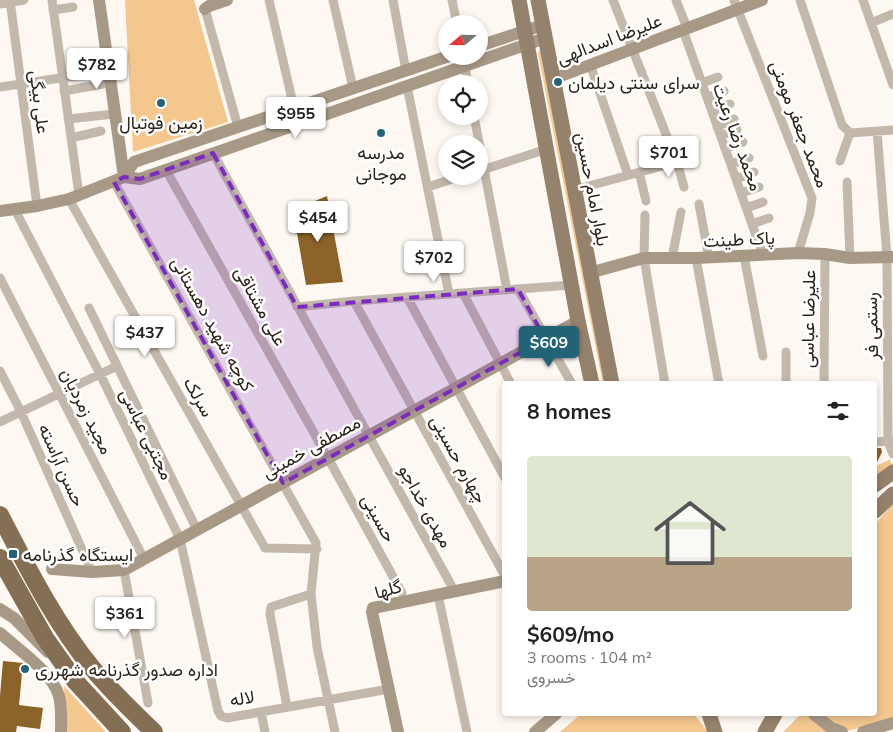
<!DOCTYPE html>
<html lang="en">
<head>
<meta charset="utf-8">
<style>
  body { margin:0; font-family:Mulish,Vazirmatn,sans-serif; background:#f6f6f6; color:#222; height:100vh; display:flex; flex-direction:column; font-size:19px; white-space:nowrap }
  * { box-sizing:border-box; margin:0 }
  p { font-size:16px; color:#767676 }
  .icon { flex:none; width:28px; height:28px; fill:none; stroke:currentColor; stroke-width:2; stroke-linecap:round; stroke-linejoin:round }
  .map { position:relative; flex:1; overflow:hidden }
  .sheet { position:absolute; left:502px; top:381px; width:375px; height:335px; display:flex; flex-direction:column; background:#fff; border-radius:5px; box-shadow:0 2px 8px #0003 }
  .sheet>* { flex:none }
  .needle { width:32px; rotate:250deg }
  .fabs { position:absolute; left:438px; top:15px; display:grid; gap:10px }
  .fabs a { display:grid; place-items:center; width:50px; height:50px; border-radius:50%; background:#fff; box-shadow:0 2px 8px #0003; font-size:25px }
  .price { position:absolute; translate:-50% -42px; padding:0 11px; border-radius:5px; background:#fff; color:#222; font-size:16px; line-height:32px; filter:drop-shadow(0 1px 2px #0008) }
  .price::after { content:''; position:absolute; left:50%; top:30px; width:15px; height:11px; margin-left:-8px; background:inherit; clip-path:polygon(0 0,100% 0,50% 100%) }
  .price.current { background:#226377; color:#fff }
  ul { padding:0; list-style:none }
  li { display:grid; align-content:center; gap:10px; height:265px; padding:0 25px }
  li span { display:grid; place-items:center; height:155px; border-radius:5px; color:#555 }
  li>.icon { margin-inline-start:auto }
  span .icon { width:90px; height:90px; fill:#fffc; stroke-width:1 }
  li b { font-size:21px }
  h2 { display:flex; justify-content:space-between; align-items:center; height:60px; padding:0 25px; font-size:21px }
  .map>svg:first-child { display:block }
  .green { fill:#f3c78e }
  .building { fill:#8b6228 }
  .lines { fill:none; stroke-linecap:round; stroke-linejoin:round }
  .street { stroke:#c3b8ac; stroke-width:9 }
  .secondary { stroke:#a89987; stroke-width:12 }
  .primary { stroke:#95826c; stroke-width:15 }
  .highway { stroke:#846f55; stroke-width:18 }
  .marked { fill:#7b2cbf; fill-opacity:0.2; stroke:#7b2cbf; stroke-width:4; stroke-dasharray:10 6; stroke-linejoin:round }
  .poi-dot { fill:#226377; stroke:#fff; stroke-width:2 }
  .labels { text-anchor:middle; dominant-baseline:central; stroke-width:5; stroke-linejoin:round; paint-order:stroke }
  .street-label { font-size:18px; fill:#2d2419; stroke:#fff }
  .poi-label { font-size:18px; fill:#2d2419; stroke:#fff; text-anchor:start }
</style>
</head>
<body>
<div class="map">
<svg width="893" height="732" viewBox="0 0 893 732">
  <rect width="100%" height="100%" fill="#fdf8f2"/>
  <!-- green -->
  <path class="green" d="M125,0H194L228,122L133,152Z
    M540,50L607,384H603L538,53Z
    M890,459L892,465L875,477V467Z
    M893,504V719L847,731L818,714H875V524Z
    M64,686L106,732H66Z
    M581,714H694L708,732H560Z
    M801,714H809L828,732H783Z"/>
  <!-- building -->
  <path class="building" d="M327,196L343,282L306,285L293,210Z
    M875,448H881L882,452L875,466Z
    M3,661L23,663L19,705L43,708L40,729L17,726L16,732H0V696Z"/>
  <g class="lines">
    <!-- street -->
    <path class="street" d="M10,0L37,206
      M52,0L79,195
      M269,0L294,108
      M333,0L353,88
      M393,0L406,71
      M452,0L457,24
      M613,0L677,162L684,187
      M676,0L687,28
      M734,0L812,198L810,213L798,253
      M800,0L842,125L850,133
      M863,0L893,85
      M0,4L24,0
      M205,9L238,127
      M53,10L73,7
      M871,23L893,14
      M683,30L763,255
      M590,64L628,175
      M465,66L468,84
      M702,83L718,77
      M407,86L449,294
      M0,87L108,71
      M64,91L103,84
      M707,98L724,91
      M712,111L730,104
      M474,116L507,290
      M68,119L114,114
      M717,127L734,119
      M877,131L887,257L888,442L893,454
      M850,133L893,130
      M721,136L737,129
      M71,138L101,131
      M725,149L743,142
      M213,153L455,592
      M840,161L850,133
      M731,164L749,158
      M166,170L328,458L402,593
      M479,171L547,149
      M639,172L646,201
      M736,179L754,172
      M114,182L316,543L311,594L317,647L335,732
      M847,182L850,258
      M428,187L461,176
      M574,190L677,162
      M741,193L759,187
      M69,199L265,548L317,549
      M699,204L709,258
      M746,208L763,202
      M15,210L100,374L180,539L218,711L221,716L227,718L389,689
      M645,215L644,258L665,384
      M752,224L769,218
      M744,256L763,356
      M672,258L681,212
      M696,258L719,384
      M0,278L144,559
      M518,289L572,384
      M463,293L511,384
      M407,297L505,478
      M354,301L505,576
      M297,307L354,301L572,285
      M89,308L197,530
      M0,371L21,412L92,572
      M786,384V352
      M824,384L825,254
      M0,422L117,366
      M875,442L892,441
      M124,570L148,703
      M438,595L467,732
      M287,707L270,614L271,607L311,594
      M261,712L265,732"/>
    <!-- secondary -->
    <path class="secondary" d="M99,0L124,177
      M205,9L209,6L227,0
      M479,46L543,25
      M553,79L762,0
      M124,177L140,179L545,38
      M0,211L37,206L69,199L124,177L134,162L449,56
      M589,273L644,258H696L798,253L825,254L850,258L893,257
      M52,569L92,572L124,570L578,321
      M0,609L14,618L48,652
      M0,633C19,650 52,672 59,696C62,708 61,720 61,732
      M814,714L831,728L842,732
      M398,732L372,612L373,608L505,581
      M535,732L556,714
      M863,732L893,723"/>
    <!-- primary -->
    <path class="primary" d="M519,0L578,321L592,384
      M538,0L612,384
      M875,485L893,472
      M875,511L893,494
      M709,714L715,732
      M765,732L775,714"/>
    <!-- highway -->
    <path class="highway" d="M0,515C27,567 55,623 93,669C112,692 133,712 154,732
      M0,558L45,638L76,682L122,732"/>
  </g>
  <!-- marked area -->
  <path class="marked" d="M213,153L297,307L518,289L545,339L283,483L114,182L124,177L140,179Z"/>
  <!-- markers -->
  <g class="poi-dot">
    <circle cx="558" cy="82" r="5"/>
    <circle cx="161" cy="103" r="5"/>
    <circle cx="381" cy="133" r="5"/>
    <rect x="8" y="549" width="10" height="10" rx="2.5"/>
    <circle cx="25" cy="669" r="5"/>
  </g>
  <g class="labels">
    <!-- street labels -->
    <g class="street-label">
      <text transform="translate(609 39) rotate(-21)">علیرضا اسدالهی</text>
      <text transform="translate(40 102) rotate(83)">علی بیگی</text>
      <text transform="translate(800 124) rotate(69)">محمد جعفر مومنی</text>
      <text transform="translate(738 137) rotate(70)">محمد رضا رعیت</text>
      <text transform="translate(593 189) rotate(79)">بلوار امام حسین</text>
      <text transform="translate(739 239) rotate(-3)">پاک طینت</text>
      <text transform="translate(261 306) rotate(61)">علی مشتاقی</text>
      <text transform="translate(808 319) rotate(-89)">علیرضا عباسی</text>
      <text transform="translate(213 324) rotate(61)">کوچه شهید دهستانی</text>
      <text transform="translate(871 326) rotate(-91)">رستمی فر</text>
      <text transform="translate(199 397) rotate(61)">سرلک</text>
      <text transform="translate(87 411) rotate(63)">مجید زمردیان</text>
      <text transform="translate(147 434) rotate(64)">مجتبی عباسی</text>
      <text transform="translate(311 447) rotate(-29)">مصطفی خمینی</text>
      <text transform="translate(459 459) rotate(61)">چهارم حسینی</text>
      <text transform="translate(62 465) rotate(66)">حسن آراسته</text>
      <text transform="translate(426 506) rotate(61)">مهدی خداجو</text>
      <text transform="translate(379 518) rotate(61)">حسینی</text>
      <text transform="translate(388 589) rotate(-16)">گلها</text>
      <text transform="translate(242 698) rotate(-9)">لاله</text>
    </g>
    <!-- poi labels -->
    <g class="poi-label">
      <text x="568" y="82">سرای سنتی دیلمان</text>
      <text x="161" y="122" text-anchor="middle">زمین فوتبال</text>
      <text x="381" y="152" text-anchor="middle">مدرسه<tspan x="381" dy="21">موجانی</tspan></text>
      <text x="23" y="554">ایستگاه گذرنامه</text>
      <text x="35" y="669">اداره صدور گذرنامه شهرری</text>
    </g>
  </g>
</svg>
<div class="fabs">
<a><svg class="needle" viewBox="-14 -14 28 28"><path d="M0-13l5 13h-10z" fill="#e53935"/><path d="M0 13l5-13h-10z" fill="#767676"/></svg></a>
<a><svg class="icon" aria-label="locate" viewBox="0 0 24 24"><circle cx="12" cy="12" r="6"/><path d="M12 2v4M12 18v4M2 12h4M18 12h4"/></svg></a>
<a><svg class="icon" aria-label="layers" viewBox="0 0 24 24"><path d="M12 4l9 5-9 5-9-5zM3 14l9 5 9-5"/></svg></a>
</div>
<b class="price" style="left:97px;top:90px">$782</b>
<b class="price" style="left:296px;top:139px">$955</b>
<b class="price" style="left:669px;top:178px">$701</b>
<b class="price" style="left:318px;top:243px">$454</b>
<b class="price" style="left:434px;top:283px">$702</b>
<b class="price" style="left:145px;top:358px">$437</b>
<b class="price current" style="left:549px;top:368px">$609</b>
<b class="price" style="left:125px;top:639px">$361</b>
<section class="sheet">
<h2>8 homes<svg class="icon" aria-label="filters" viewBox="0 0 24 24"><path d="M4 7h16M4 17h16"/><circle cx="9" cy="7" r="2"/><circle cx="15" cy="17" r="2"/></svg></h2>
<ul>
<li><span style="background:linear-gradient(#dfe7d0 65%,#b9a48a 0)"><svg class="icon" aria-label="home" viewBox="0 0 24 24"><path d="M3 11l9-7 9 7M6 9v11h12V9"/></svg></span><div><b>$609/mo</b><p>3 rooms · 104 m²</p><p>خسروی</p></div></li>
</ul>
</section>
</div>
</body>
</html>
